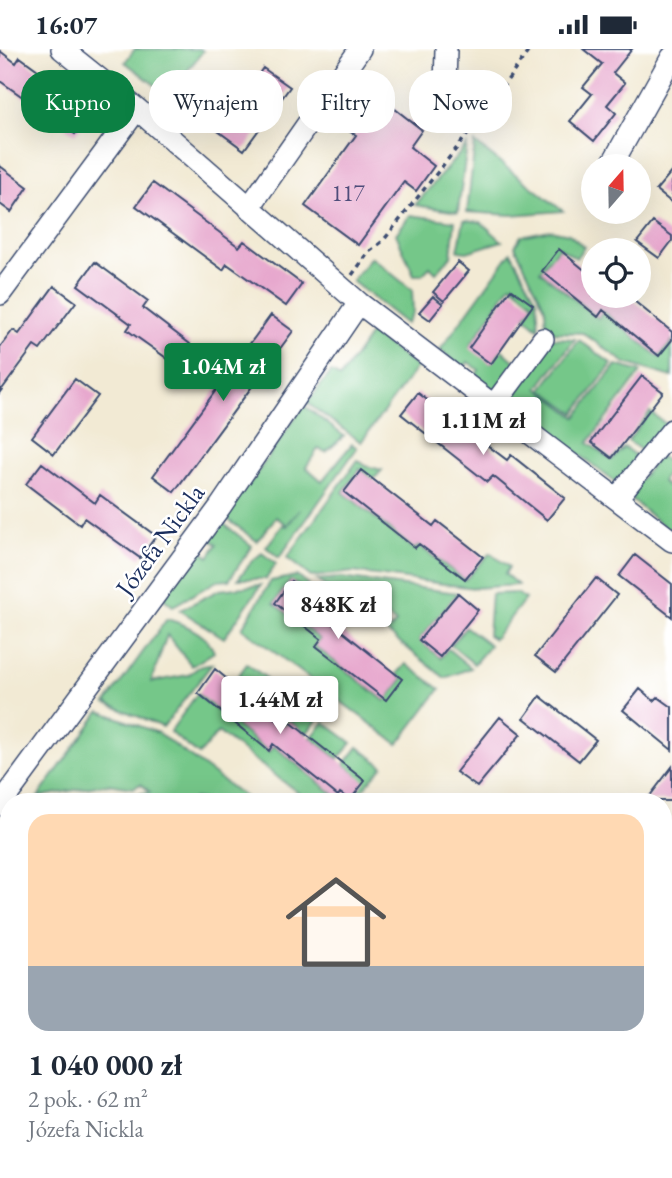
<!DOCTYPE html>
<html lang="pl">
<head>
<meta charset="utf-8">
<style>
  body { margin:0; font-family:"EB Garamond",serif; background:#f2f2f3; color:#1f2937; height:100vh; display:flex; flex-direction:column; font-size:26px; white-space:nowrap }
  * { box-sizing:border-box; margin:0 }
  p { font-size:23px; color:#747a83 }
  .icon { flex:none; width:38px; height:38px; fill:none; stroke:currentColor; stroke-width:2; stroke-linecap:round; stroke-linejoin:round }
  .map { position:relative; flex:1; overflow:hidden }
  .details { position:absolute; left:0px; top:744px; width:672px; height:387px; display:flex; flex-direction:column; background:#fff; border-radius:28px 28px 0 0; box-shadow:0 7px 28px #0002 }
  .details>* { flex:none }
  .guide { position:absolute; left:21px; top:21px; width:630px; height:63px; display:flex; gap:14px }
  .needle { width:46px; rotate:20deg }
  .controls { position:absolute; left:581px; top:105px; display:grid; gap:14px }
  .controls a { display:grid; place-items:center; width:70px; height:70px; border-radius:50%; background:#fff; box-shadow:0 7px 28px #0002; font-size:35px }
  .price { position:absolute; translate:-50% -60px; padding:0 16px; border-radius:7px; background:#fff; color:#222; font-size:23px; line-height:46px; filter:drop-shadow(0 2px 4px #0008) }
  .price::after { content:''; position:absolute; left:50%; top:42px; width:21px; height:16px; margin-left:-10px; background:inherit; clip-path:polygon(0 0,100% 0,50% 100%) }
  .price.on { background:#0b8043; color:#fff }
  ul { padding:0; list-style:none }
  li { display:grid; align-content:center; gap:14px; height:371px; padding:0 28px }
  li span { display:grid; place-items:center; height:217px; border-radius:21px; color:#555 }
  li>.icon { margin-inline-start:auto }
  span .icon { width:126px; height:126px; fill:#fffc; stroke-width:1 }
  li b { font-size:30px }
  .chip { padding:0 24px; border-radius:28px; background:#fff; box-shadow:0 7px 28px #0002; font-size:24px; line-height:63px }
  .chip.on { background:#0b8043; color:#fff }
  .status { display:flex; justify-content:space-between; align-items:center; height:49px; padding:0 35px; background:#fff; direction:ltr }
  .status svg { height:19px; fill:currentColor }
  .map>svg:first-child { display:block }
  .green { fill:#74c789; stroke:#487b74; stroke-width:2 }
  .water { fill:#5bc2d8; stroke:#3b789b; stroke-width:2 }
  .building { fill:#e7a8ce }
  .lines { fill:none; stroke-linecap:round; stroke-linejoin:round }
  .minor-casing { stroke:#3b4b70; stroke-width:24 }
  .path { stroke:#3b4b70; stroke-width:3.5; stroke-dasharray:5 5; stroke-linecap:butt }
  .minor { stroke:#fff; stroke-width:21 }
  .labels { text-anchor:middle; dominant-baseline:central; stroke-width:5; stroke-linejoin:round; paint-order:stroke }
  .number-label { font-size:23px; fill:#4e4d7a }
  .street-label { font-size:26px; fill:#1b2f5e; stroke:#fff }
</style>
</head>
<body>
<div class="status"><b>16:07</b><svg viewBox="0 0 49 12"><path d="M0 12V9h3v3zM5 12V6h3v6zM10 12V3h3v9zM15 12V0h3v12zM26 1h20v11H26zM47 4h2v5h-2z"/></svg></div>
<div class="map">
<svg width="672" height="1129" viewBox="0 0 672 1129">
  <rect width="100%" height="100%" fill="#fff"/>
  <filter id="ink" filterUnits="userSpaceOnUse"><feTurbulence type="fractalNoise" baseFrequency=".0143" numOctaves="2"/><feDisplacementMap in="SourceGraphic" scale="14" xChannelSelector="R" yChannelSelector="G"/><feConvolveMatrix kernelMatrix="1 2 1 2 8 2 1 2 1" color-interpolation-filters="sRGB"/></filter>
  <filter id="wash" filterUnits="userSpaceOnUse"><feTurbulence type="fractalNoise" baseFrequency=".00686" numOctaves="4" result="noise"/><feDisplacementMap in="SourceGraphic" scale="28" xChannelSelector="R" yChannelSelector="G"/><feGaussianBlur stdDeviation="1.57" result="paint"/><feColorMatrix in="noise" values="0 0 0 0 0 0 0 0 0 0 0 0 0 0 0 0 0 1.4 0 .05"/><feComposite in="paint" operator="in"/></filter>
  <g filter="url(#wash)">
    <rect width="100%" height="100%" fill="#f2ead4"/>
    <!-- green -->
    <path class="green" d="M135,0H200L203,2L168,46L125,13Z
      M475,94L563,162L511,166L467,163Z
      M467,96L458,163L415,156Z
      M410,166L455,172L451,207L436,224L430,218L422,226H414L396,185Z
      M464,171L481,173L502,192L467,203L458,202Z
      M550,181L569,185L584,198L576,209L559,198L540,222L598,269L603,262L659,308L672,292V328L625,314L583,284L546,283L545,259L515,197L521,187Z
      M511,203L537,251L539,280L525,268L534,254L511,235L470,297L491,314L501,300L519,316L497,344L474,329L479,321L468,313L463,319L440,301Z
      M371,208L412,241L413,263L406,275L352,232Z
      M371,284L417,318L361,393L307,354L331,323L340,329Z
      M551,289L575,290L538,339L576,368L616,316L641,323L588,394L612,411L624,398L640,410L620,437L508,351Z
      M579,291L612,315L575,364L542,340Z
      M306,358L344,387L326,403L318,400L306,418L322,432L352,395L357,399L279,509L266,498L283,476L287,477L301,459L287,476L276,468L257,492L222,466L245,431L250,434L302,359Z
      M650,363L667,376L645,404L628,392Z
      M659,407L672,416L662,433L672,441V477L668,481L632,451L634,439Z
      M358,411L366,417L382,421L373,431L360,420L343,443L415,501L418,496L465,531L490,504L509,518L505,525L518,536L474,539L353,523L311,528L287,509Z
      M219,471L252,497L229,531L217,532L173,557L163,549L198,499L209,508L217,495L208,489Z
      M262,504L276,515L266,530H238L252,512Z
      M297,527L308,535L304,540L290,532L274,554L320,590L315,597L385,652L403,630L397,625L406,615L440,640L398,695L242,579L271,532Z
      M341,529L458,544L419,591L441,609L447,599L471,619L445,629L387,583L396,574L361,547L351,557L317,531Z
      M261,536L224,589L180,561L219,541Z
      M517,544L525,550L494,590L488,586L491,545Z
      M167,570C184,575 208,585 214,603L192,617L167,586L151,633L188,626L199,618L212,615L163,678L106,654Z
      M466,578L490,596L474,615L451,596Z
      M247,615L266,629L250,648L233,634Z
      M271,633L289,647L273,666L257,653Z
      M197,645L269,703L273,696L337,748L356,725L344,716L358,698L383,717L353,752H309L218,683L199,706L170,683Z
      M296,651L319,669L306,685L290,672L285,677L280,674Z
      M100,662L158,684L250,752H209L194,749L191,752H53L104,744L138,745L150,743L141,735L133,739L107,735L38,748Z
      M324,673L352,694L338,710L311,689Z
      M9,785V1041L0,1035V798Z
      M353,1122H565L562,1129H342Z"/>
    <!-- water -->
    <path class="water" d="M160,1122H352L342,1129H234L162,1125Z"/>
    <g id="blocks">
      <!-- building -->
      <path class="building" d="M583,0H632L613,24L625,34L607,56L616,64L594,92L570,72L592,45L583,38L602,15Z
        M0,2L16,14L20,8L93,61L75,85L0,32Z
        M263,19L290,38L244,101L218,82Z
        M372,42L422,81L410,98L434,117L416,142L404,133L358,196L305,157L356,86L345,80Z
        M0,117L28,138L11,163L0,155Z
        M672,122V154L656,141Z
        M153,134L239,198L244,192L302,235L286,257L227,215L223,221L136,157Z
        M653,173L672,187V192L659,209L637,193Z
        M559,200L593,228V247H628L672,283V291L659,307L603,261L598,268L542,222Z
        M95,213L148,252L143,259L190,295L175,315L127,281L131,275L78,236Z
        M458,213L469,222L444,252L433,243Z
        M54,237L76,253L40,301L34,297L0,343V298L13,281L19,285Z
        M511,240L533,256L491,315L469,299Z
        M433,247L443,255L430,271L419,263Z
        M271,266L293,282L174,443L153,427Z
        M642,327L663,343L612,409L591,393Z
        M75,330L98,347L54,405L32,388Z
        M418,344L507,411L511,406L565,449L547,471L493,427L487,433L401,365Z
        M42,414L95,454L100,446L156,487L140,509L84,469L80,476L26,435Z
        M361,421L433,477L437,472L483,508L465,530L419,495L415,499L344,443Z
        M635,506L672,535V568L619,527Z
        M596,529L617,546L556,623L535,607Z
        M291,532L338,569L333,575L402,630L386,651L316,597L321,590L275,554Z
        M458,544L478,561L440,608L419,591Z
        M215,620L284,677L289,672L365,732L350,751L340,744L338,747L273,695L269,702L198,644Z
        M640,640L654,652L658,648L672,658V701L623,661Z
        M540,647L596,691L579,712L524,669Z
        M500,668L521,685L477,738L456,723Z
        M672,718V752H646Z"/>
    </g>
  </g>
  <g filter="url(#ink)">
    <use href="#blocks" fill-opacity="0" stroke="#3b4b70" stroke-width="2"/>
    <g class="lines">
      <!-- minor casing -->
      <g class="minor-casing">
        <path id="minor" d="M62,0L137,60L359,254L672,492
          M436,53L445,39L446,0
          M612,115L672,8
          M249,159L360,0
          M0,245L137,60
          M494,356L543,290
          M617,449L672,381
          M0,756L220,458L359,254
          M663,910L672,888
          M663,964L672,968
          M0,1051L9,1057
          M0,1096L9,1103
          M663,1110L672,1097
          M35,1122L45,1129
          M100,1122L110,1129
          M592,1122L604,1129
          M650,1129L655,1122"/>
      </g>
      <!-- path -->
      <path class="path" d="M352,226L369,203L383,192L475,76L530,0"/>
      <!-- minor -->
      <use href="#minor" class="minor"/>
    </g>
  </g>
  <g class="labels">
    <!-- number labels -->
    <g class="number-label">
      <text x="348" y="144">117</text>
    </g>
    <!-- street labels -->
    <g class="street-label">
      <text transform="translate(160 491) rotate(-54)">Józefa Nickla</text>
    </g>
  </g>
</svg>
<div class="controls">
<a><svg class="needle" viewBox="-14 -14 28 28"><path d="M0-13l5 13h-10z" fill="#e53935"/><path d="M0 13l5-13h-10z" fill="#747a83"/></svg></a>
<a><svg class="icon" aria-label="locate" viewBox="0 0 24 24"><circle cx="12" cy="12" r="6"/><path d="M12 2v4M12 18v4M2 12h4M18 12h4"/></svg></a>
</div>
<b class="price on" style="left:223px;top:354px">1.04M zł</b>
<b class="price" style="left:483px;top:408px">1.11M zł</b>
<b class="price" style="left:338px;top:592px">848K zł</b>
<b class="price" style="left:280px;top:687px">1.44M zł</b>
<div class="guide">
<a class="chip on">Kupno</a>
<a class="chip">Wynajem</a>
<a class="chip">Filtry</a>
<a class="chip">Nowe</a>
</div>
<section class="details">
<ul>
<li><span style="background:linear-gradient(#ffd9b3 70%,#9aa5b1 0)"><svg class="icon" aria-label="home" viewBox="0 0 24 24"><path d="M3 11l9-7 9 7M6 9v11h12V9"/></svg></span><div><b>1 040 000 zł</b><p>2 pok. · 62 m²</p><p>Józefa Nickla</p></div></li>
</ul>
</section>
</div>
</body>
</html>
